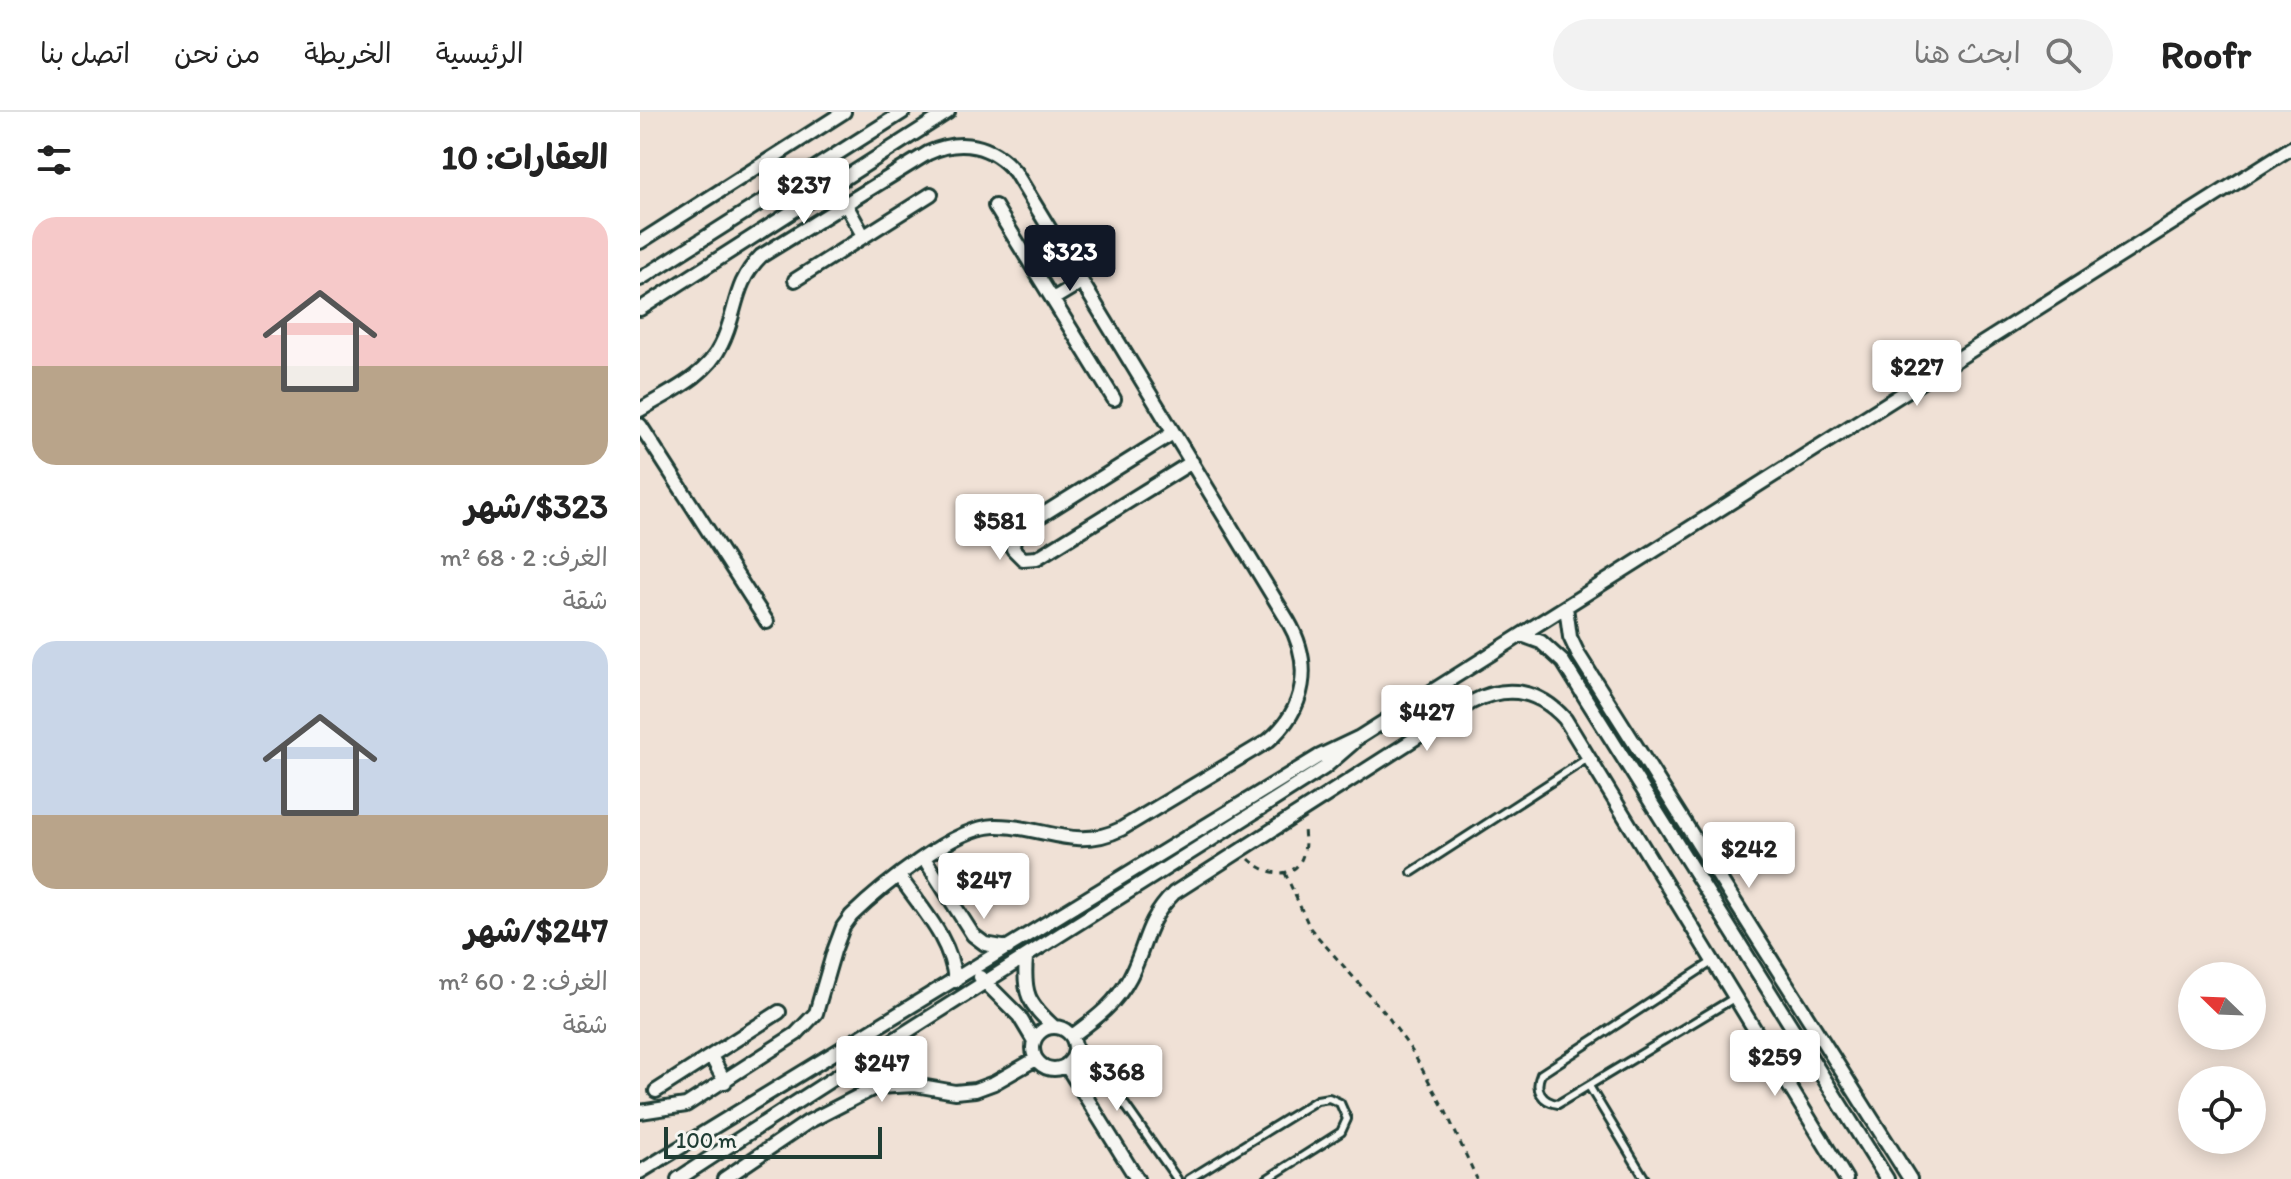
<!DOCTYPE html>
<html lang="ar">
<head>
<meta charset="utf-8">
<style>
  body { margin:0; font-family:Itim,"Playpen Sans Arabic",sans-serif; background:#f2f2f2; color:#222; direction:rtl; height:100vh; display:flex; flex-direction:column; font-size:30px; white-space:nowrap }
  * { box-sizing:border-box; margin:0 }
  p { font-size:26px; color:#767676 }
  .icon { flex:none; width:44px; height:44px; fill:none; stroke:currentColor; stroke-width:2; stroke-linecap:round; stroke-linejoin:round }
  .map { position:relative; flex:1; overflow:hidden; direction:ltr }
  .details { display:flex; flex-direction:column; background:#fff; width:640px }
  .details>* { flex:none }
  .needle { width:52px; rotate:293deg }
  .tools { position:absolute; left:1538px; top:850px; display:grid; gap:16px }
  .tools a { display:grid; place-items:center; width:88px; height:88px; border-radius:50%; background:#fff; box-shadow:0 4px 20px #0003; font-size:40px }
  .scale { position:absolute; left:24px; bottom:20px; width:218px; box-sizing:border-box; padding-left:8px; border:4px solid #1f3d34; border-top:0; font-size:22px; line-height:28px; white-space:nowrap; color:#1f3d34; -webkit-text-stroke:6px #f6f6f2; paint-order:stroke }
  .price { position:absolute; translate:-50% -68px; padding:0 18px; border-radius:8px; background:#fff; color:#222; font-size:26px; line-height:52px; filter:drop-shadow(0 2px 4px #0008) }
  .price::after { content:''; position:absolute; left:50%; top:48px; width:24px; height:18px; margin-left:-12px; background:inherit; clip-path:polygon(0 0,100% 0,50% 100%) }
  .price.on { background:#111827; color:#fff }
  ul { padding:0; list-style:none }
  li { display:grid; align-content:center; gap:16px; height:424px; padding:0 32px }
  li span { display:grid; place-items:center; height:248px; border-radius:24px; color:#555 }
  li>.icon { margin-inline-start:auto }
  span .icon { width:144px; height:144px; fill:#fffc; stroke-width:1 }
  li b { font-size:34px }
  h2 { display:flex; justify-content:space-between; align-items:center; height:96px; padding:0 32px; font-size:34px }
  header { display:flex; align-items:center; gap:48px; box-sizing:border-box; height:112px; padding:0 40px; background:#fff; border-bottom:2px solid #e0e0e0 }
  header strong { font-size:38px }
  nav { display:flex; gap:44px; margin-inline-start:auto; font-size:28px }
  .search { width:560px; height:72px; background:#f2f2f2; display:flex; align-items:center; gap:20px; box-sizing:border-box; padding:0 28px; border-radius:44px; color:#767676; font-size:30px }
  main { display:flex; flex:1; min-height:0 }
  .map>svg:first-child { display:block }
  .lines { fill:none; stroke-linecap:round; stroke-linejoin:round }
  .lane-casing { stroke:#1f3d34; stroke-width:12 }
  .street-casing { stroke:#1f3d34; stroke-width:18 }
  .path { stroke:#1f3d34; stroke-width:3; stroke-dasharray:6 6; stroke-linecap:butt }
  .lane { stroke:#f6f6f2; stroke-width:6 }
  .street { stroke:#f6f6f2; stroke-width:12 }
</style>
</head>
<body>
<header>
<strong>Roofr</strong>
<div class="search"><svg class="icon" aria-label="search" viewBox="0 0 24 24"><circle cx="10" cy="10" r="6"/><path d="M15 15l6 6"/></svg>ابحث هنا</div>
<nav><a>الرئيسية</a><a>الخريطة</a><a>من نحن</a><a>اتصل بنا</a></nav>
</header>
<main>
<div class="map">
<svg width="1651" height="1067" viewBox="0 0 1651 1067">
  <rect width="100%" height="100%" fill="#f0e1d6"/>
  <filter id="ink" filterUnits="userSpaceOnUse"><feTurbulence type="fractalNoise" baseFrequency=".0125" numOctaves="2"/><feDisplacementMap in="SourceGraphic" scale="16" xChannelSelector="R" yChannelSelector="G"/><feConvolveMatrix kernelMatrix="1 2 1 2 8 2 1 2 1" color-interpolation-filters="sRGB"/></filter>
  <g filter="url(#ink)">
    <g class="lines">
      <!-- lane casing -->
      <g class="lane-casing">
        <path id="lane" d="M772,760L948,646
          M1072,850L901,962C894,978 902,990 918,992L1094,886
          M469,970L537,1067
          M949,974L1005,1067
          M549,1067L677,988L689,986L700,991L707,1007L701,1020L627,1067"/>
      </g>
      <!-- street casing -->
      <g class="street-casing">
        <path id="street" d="M205,91L224,125
          M355,94L474,287
          M0,130L204,0
          M0,167L263,0
          M155,168L291,82
          M413,187L441,170
          M0,197L308,0
          M0,298C29,280 66,265 81,233C98,200 92,173 121,144L288,41C320,26 352,32 375,60L648,509C673,552 666,597 628,629L481,717C434,740 402,713 355,714C314,715 240,776 211,804L203,815L194,839L176,901L156,922L46,993L0,1000
          M0,313L127,510
          M533,321L378,418L374,423L373,437L383,447L397,446L552,350
          M926,495L930,525L938,542L1270,1067
          M882,523L901,530L923,550L1247,1067
          M284,746L333,823L345,832L368,836
          M259,764C281,796 312,828 315,869
          M386,846C383,882 388,891 414,915
          M340,865L379,904L394,929
          M393 936a21 21 0 1 1 42 0a21 21 0 1 1-42 0Z
          M432,924C455,907 476,892 490,865C507,833 504,811 534,781L832,590C867,572 899,578 925,607L1206,1067
          M71,944L85,970
          M426,953L497,1067
          M16,979L139,900
          M0,1060L678,645L718,626L1651,36
          M38,1067C251,927 469,793 684,656L713,631
          M84,1067L168,1010L236,975L275,973L315,980L335,978L354,971L396,947"/>
      </g>
      <!-- path -->
      <path class="path" d="M609,747C626,763 657,771 664,739C666,731 664,722 664,714
        M645,761L670,816L746,902L772,939L806,1000L837,1067"/>
      <!-- lane -->
      <use href="#lane" class="lane"/>
      <!-- street -->
      <use href="#street" class="street"/>
    </g>
  </g>
</svg>
<div class="tools">
<a><svg class="needle" viewBox="-14 -14 28 28"><path d="M0-13l5 13h-10z" fill="#e53935"/><path d="M0 13l5-13h-10z" fill="#767676"/></svg></a>
<a><svg class="icon" aria-label="locate" viewBox="0 0 24 24"><circle cx="12" cy="12" r="6"/><path d="M12 2v4M12 18v4M2 12h4M18 12h4"/></svg></a>
</div>
<div class="scale">100 m</div>
<b class="price" style="left:164px;top:114px">$237</b>
<b class="price on" style="left:430px;top:181px">$323</b>
<b class="price" style="left:1277px;top:296px">$227</b>
<b class="price" style="left:360px;top:450px">$581</b>
<b class="price" style="left:787px;top:641px">$427</b>
<b class="price" style="left:1109px;top:778px">$242</b>
<b class="price" style="left:344px;top:809px">$247</b>
<b class="price" style="left:1135px;top:986px">$259</b>
<b class="price" style="left:242px;top:992px">$247</b>
<b class="price" style="left:477px;top:1001px">$368</b>
</div>
<section class="details">
<h2>العقارات: 10<svg class="icon" aria-label="filters" viewBox="0 0 24 24"><path d="M4 7h16M4 17h16"/><circle cx="9" cy="7" r="2"/><circle cx="15" cy="17" r="2"/></svg></h2>
<ul>
<li><span style="background:linear-gradient(#f6c9c9 60%,#b9a48a 0)"><svg class="icon" aria-label="home" viewBox="0 0 24 24"><path d="M3 11l9-7 9 7M6 9v11h12V9"/></svg></span><div><b>$323/شهر</b><p>الغرف: 2 · 68 m²</p><p>شقة</p></div></li>
<li><span style="background:linear-gradient(#c9d6e8 70%,#b9a48a 0)"><svg class="icon" aria-label="home" viewBox="0 0 24 24"><path d="M3 11l9-7 9 7M6 9v11h12V9"/></svg></span><div><b>$247/شهر</b><p>الغرف: 2 · 60 m²</p><p>شقة</p></div></li>
</ul>
</section>
</main>
</body>
</html>
